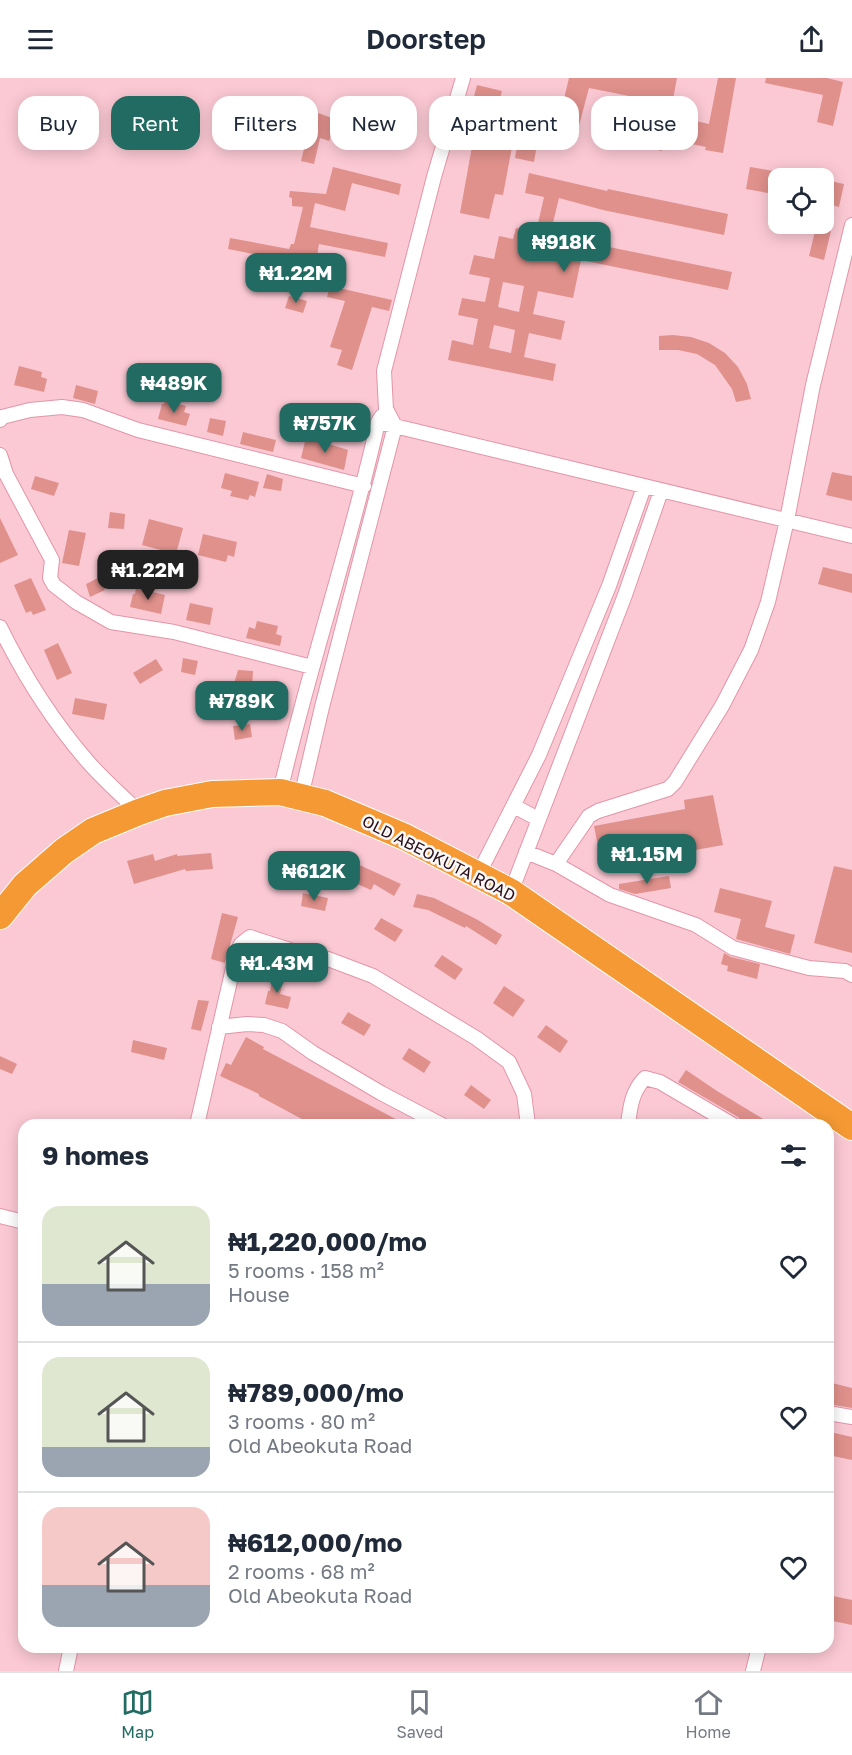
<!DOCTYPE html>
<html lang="en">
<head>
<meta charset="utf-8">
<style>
  body { margin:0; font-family:"Golos Text",sans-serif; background:#f2f2f3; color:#1f2937; height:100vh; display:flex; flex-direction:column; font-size:22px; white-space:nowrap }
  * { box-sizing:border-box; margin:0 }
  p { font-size:20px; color:#747a83 }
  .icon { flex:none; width:33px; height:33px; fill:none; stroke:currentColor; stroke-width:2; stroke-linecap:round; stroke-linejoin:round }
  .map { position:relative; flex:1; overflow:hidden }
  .sheet { position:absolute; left:18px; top:1041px; width:816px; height:534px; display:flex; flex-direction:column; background:#fff; border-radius:18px; box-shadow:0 3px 15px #0003 }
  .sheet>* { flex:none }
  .top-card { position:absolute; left:18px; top:18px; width:816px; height:54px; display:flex; gap:12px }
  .fabs { position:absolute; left:768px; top:90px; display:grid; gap:12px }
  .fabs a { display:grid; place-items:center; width:66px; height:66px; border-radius:12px; background:#fff; box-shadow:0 3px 15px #0003; font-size:30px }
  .price { position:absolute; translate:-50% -51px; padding:0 14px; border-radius:12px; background:#226b62; color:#fff; font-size:20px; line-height:39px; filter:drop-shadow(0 2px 3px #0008) }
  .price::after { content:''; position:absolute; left:50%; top:36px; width:18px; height:14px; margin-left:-9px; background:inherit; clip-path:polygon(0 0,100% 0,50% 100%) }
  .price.on { background:#222; color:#fff }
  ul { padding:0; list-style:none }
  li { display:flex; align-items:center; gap:18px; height:150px; padding:0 24px }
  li+li { border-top:2px solid #e0e1e3 }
  li span { display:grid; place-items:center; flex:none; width:168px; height:120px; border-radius:18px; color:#555 }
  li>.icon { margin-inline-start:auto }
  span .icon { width:72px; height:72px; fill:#fffc; stroke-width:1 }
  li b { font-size:26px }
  h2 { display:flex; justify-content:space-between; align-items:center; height:72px; padding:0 24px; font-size:26px }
  .pill { padding:0 21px; border-radius:18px; background:#fff; box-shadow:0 3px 15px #0003; font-size:21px; line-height:54px }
  .pill.on { background:#226b62; color:#fff }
  header { display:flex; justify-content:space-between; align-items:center; height:78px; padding:0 24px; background:#fff; font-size:27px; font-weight:600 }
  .tab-bar { display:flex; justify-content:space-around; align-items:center; height:84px; border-top:2px solid #e0e1e3; background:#fff; font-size:16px; color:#747a83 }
  .tab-bar a { display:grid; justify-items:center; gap:3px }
  .tab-bar .on { color:#226b62 }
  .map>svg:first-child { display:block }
  .building { fill:#e0918c; fill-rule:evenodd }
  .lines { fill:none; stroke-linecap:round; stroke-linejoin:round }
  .street-casing { stroke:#e395a8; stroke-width:16 }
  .highway-casing { stroke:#fff; stroke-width:28 }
  .street { stroke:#fff; stroke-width:14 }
  .highway { stroke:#f49934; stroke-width:26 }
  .labels { text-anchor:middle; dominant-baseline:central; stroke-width:5; stroke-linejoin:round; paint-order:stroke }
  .street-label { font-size:16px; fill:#2b0e17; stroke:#f9f9f9 }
</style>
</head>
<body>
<header><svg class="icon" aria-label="menu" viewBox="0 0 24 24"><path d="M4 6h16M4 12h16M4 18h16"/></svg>Doorstep<svg class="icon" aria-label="share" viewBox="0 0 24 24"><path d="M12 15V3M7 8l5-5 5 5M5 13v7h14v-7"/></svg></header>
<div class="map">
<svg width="852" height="1593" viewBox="0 0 852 1593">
  <rect width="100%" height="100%" fill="#fbc9d4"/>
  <!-- building -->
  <path class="building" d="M569,0H677L670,37L709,46L718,0H736L723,75L705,72L706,69L687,65L689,58L666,53L662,73L645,69L654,23L589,10L577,55L557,50Z
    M766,0H827L843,4L833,48L817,44L823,17L765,5Z
    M477,7L502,13L489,65L512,69L503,117L495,116L489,141L460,135L475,52L466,49Z
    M302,29L337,42L329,63L320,60L314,86L301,83L308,55L293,50Z
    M517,68L536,72L534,84L515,80Z
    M333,89L401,106L399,117L352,105L345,133L315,125L310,149L388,165L385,179L319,166L315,190L285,182L228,171L230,160L289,171L291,166H294L303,129L292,128V120L289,119L290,113L326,116Z
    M750,89L780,94L778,105L771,104L768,115L746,111Z
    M529,95L607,113L608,111L728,136L724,157L603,132L559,120L550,157L732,194L728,212L581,182L573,220L538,213L533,236L565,243L561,262L529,255L524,279L556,286L553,303L448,282L452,262L473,267L478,241L458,237L462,220L485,224L490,200L469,196L474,177L494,181L499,158L513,161L516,150L536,154L544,119L525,115ZM503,204L524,208L519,234L498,229ZM494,247L515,252L511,275L489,270Z
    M826,102L844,106L839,129L824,125Z
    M816,149L831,153L824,182L809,178Z
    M330,208L392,222L389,233L372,229L352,292L337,287L342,272L330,269L345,223L327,219Z
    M289,218L307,223L303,235L285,230Z
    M673,257L691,259L709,265L725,275L738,289L747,306L751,321L736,324L732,311L715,287L697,276L678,272H659V258Z
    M19,288L42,294L41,299L47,301L44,314L14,307Z
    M76,307L98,313L95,326L73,320Z
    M165,323L186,328L184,334L190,336L186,348L158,341L162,326H164Z
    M210,340L226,343L223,358L207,354Z
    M243,354L276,362L273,374L240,366Z
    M306,359L348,372L344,392L301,380Z
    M832,394L852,398V423L826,417Z
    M225,395L259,404L255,419L250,417L248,422L230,418L232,413L221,410Z
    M267,396L283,401L281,413L263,410Z
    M35,398L59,405L54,418L31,411Z
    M110,434L125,436L124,451L108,450Z
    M0,440L18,477L0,485Z
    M149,441L183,450L176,476L142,467Z
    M69,452L86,455L79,488L62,485Z
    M203,456L237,464L234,479L228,477L226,484L198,477Z
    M823,489L852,496V515L818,506Z
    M31,500L46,532L33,537L31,533L26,535L14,507Z
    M98,500L105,512L90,519L86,506Z
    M136,510L165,517L161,536L130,529L133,516H135Z
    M190,525L213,530L210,547L186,542Z
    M257,543L278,548L276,556L282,558L280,568L246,560L249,549L255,551Z
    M58,565L72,595L57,602L44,572Z
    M183,580L198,583L195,597L181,594Z
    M156,581L163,592L140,606L133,595Z
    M238,592L253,593L252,611L234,606Z
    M75,620L107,626L104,642L72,636Z
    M250,646L252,659L235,662L233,648Z
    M713,717L723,767L602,789L594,748L685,731L684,722Z
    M211,775L213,791L186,793L185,791L134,806L127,783L153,776L155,783L177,776V778Z
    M355,785L401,806L394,818L374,806L371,812L348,802Z
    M834,788L852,792V875L814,865Z
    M669,798L671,810L635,816L619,811V806Z
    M720,810L772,823L765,849L795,857L790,876L736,861L741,841L714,834Z
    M303,815L328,820L325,833L301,828Z
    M417,816L434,820L478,842L502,857L496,867L466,848L465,850L428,832L413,829Z
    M222,835L238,839L225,885L211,881Z
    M381,840L403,852L395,864L374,851Z
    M724,875L731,879L760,886L757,901L727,893L728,888L721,886Z
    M442,877L463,891L455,902L434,888Z
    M273,897L284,899L280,916L291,919L288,931L265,926L268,913H270Z
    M504,908L525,922L513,939L493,925Z
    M198,922L209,923L201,953L191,951Z
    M348,934L371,947L364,958L341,945Z
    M546,947L568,963L560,975L537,959Z
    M246,959L264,969L263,971L407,1047H313L259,1018V1016L220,998L226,985L231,987Z
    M133,962L167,970L164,982L131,974Z
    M409,970L431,984L424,995L402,981Z
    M0,978L17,986L12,996L0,991Z
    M686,992L717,1013L773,1047H744L738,1039L678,1004Z
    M471,1007L491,1022L484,1031L464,1017Z
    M828,1304L852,1310V1330L828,1326Z
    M830,1354L852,1359V1382L828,1377Z
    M828,1517L852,1522V1547L828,1542Z"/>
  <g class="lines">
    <!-- street casing -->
    <g class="street-casing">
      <path id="street" d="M0,342L2,339L30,332L62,329L83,332L138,352L364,408
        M378,344L852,458
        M0,377L6,396L52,482L50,500L54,507L76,524L111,544L174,554L312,589
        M0,549C23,596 54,645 89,685C104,702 122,718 139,734
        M280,714C309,589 350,469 378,344L382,338
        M301,719L322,629L395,348L386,331L384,293L434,99L463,0
        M514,728L538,741
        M526,774L556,786L610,817L696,847L733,870L809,890L845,893L852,897
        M556,786L589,738L598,733L668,711L675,704L722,628L751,572L768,524L787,442L813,307L852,147
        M478,797L539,677L609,508L644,409
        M511,814L625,517L661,413
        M219,949L247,946L264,947L282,953L313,975L381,1015L442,1047
        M197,1047L236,877L241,866L250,859L293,873L328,881L373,898L476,960L509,984L524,1016L528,1047
        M628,1047C630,1029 632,1013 645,1000L660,1004L733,1047
        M0,1138L24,1144
        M828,1335L852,1339
        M66,1593L71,1569
        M753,1593L759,1569"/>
    </g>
    <!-- highway casing -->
    <g class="highway-casing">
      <path id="highway" d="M0,838L25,807L64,773L93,753L139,734L165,725L212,716L280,714L325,725L405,759L511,814L852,1049"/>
    </g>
    <!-- street -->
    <use href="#street" class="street"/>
    <!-- highway -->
    <use href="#highway" class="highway"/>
  </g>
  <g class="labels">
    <!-- street labels -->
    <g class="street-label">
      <text transform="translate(439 780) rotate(27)">OLD ABEOKUTA ROAD</text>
    </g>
  </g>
</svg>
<div class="fabs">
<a><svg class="icon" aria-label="locate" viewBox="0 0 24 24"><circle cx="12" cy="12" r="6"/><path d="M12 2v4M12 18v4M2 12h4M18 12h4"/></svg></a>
</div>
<b class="price" style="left:564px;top:195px">₦918K</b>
<b class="price" style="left:296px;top:226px">₦1.22M</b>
<b class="price" style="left:174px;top:336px">₦489K</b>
<b class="price" style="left:325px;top:376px">₦757K</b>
<b class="price on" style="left:148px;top:523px">₦1.22M</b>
<b class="price" style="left:242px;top:654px">₦789K</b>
<b class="price" style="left:647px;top:807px">₦1.15M</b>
<b class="price" style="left:314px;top:824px">₦612K</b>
<b class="price" style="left:277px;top:916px">₦1.43M</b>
<div class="top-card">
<a class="pill">Buy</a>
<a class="pill on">Rent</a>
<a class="pill">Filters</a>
<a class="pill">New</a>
<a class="pill">Apartment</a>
<a class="pill">House</a>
</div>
<section class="sheet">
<h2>9 homes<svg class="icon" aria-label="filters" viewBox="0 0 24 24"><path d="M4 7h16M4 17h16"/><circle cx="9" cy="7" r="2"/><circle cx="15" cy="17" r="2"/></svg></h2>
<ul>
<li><span style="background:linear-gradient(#dfe7d0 65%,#9aa5b1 0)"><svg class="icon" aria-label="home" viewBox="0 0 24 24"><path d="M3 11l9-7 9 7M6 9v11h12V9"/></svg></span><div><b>₦1,220,000/mo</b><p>5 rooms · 158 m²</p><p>House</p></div><svg class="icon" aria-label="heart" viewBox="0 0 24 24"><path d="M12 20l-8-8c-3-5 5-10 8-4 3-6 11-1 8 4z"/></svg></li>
<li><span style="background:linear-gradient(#dfe7d0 75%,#9aa5b1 0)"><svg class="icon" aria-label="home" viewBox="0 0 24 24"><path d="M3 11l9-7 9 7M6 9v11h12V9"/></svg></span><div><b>₦789,000/mo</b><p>3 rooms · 80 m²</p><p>Old Abeokuta Road</p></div><svg class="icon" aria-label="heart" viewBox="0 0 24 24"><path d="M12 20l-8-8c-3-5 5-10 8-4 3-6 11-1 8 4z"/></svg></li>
<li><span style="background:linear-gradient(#f6c9c9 65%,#9aa5b1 0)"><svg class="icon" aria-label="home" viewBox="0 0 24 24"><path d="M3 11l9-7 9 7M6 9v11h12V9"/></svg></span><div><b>₦612,000/mo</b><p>2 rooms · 68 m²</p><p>Old Abeokuta Road</p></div><svg class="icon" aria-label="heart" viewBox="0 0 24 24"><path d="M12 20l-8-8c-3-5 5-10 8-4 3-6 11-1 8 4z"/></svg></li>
</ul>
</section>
</div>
<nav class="tab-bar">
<a class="on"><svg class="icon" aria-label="map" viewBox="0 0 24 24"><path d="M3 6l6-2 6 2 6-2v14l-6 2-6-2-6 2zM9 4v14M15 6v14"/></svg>Map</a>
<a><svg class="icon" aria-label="saved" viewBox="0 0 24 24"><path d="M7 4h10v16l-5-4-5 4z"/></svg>Saved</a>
<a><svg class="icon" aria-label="home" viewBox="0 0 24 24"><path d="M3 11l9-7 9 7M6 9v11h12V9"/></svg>Home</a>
</nav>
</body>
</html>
